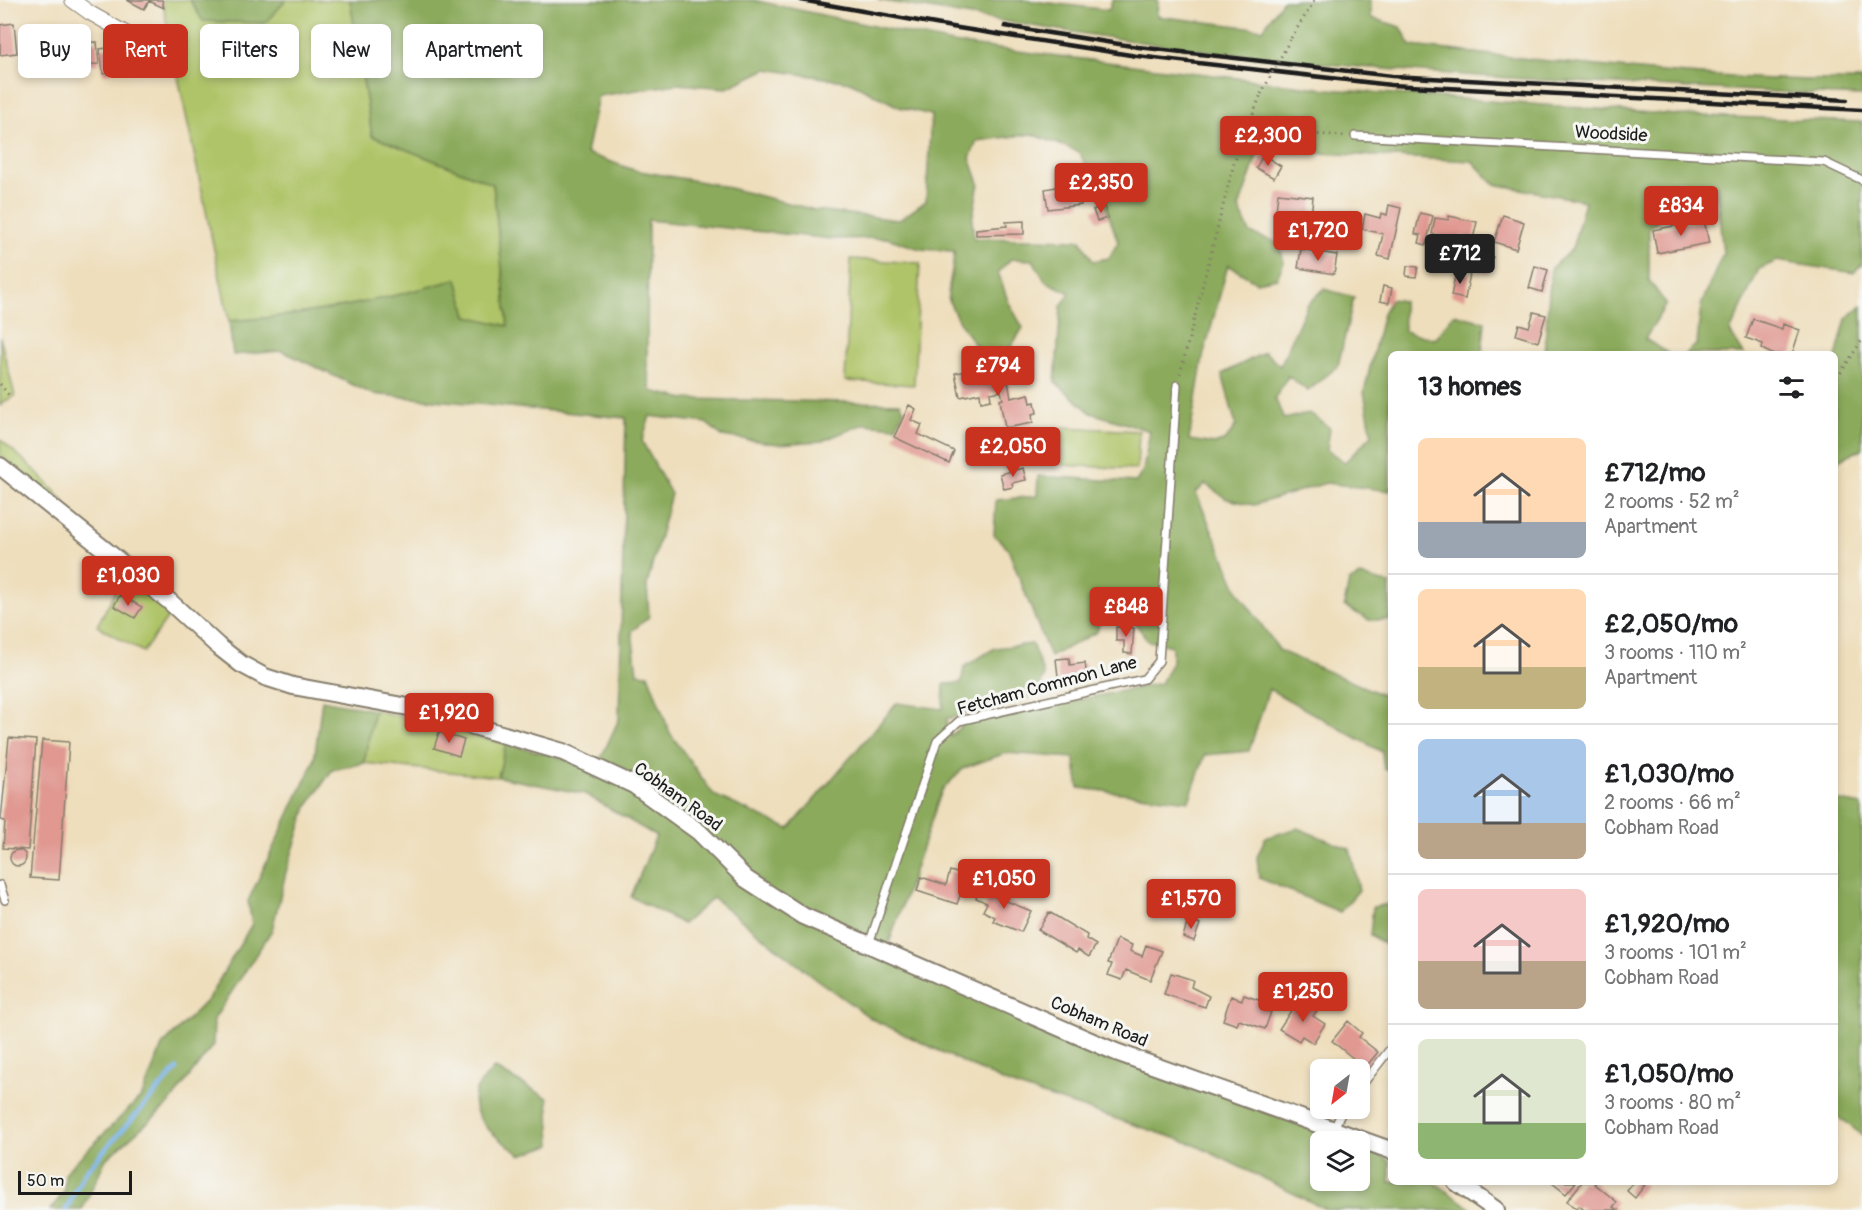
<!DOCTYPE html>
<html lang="en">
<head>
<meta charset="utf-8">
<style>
  body { margin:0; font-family:Pangolin,sans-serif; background:#f2f2f2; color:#202124; height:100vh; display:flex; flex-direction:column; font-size:22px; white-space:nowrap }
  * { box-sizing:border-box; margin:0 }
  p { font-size:20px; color:#757577 }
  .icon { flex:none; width:33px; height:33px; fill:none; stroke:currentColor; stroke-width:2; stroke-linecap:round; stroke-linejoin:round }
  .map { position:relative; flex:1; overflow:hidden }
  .sheet { position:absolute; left:1388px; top:351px; width:450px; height:834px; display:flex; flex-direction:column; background:#fff; border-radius:9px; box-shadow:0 3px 9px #0003 }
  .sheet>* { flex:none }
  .hud { position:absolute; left:18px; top:24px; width:570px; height:54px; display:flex; gap:12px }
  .needle { width:39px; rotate:211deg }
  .fabs { position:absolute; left:1310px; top:1059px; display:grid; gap:12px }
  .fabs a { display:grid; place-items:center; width:60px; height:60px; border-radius:9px; background:#fff; box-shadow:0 3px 9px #0003; font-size:30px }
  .scale { position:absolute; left:18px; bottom:15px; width:114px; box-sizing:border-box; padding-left:6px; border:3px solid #1c1c1c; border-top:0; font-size:16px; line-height:21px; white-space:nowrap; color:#1c1c1c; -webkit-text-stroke:4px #f6f6f2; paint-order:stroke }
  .price { position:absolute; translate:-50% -51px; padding:0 14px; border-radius:6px; background:#c8321e; color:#fff; font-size:20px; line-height:39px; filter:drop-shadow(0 2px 3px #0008) }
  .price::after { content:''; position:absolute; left:50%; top:36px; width:18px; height:14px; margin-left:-9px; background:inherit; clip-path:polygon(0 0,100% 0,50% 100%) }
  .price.selected { background:#222; color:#fff }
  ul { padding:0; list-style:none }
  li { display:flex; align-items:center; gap:18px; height:150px; padding:0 30px }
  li+li { border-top:2px solid #e0e0e0 }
  li span { display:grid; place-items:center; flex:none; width:168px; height:120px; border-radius:9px; color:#555 }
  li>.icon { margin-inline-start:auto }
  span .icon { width:72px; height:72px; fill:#fffc; stroke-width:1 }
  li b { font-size:26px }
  h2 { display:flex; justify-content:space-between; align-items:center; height:72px; padding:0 30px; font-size:26px }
  .pill { padding:0 21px; border-radius:9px; background:#fff; box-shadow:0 3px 9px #0003; font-size:21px; line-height:54px }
  .pill.selected { background:#c8321e; color:#fff }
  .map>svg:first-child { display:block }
  .green { fill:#afc468; stroke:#667042; stroke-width:1.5 }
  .forest { fill:#8baa5c; stroke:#54633c; stroke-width:1.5; fill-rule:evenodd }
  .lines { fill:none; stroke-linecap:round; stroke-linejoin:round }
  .stream { stroke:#7ab3ea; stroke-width:4.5 }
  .building { fill:#e09891 }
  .service-casing { stroke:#857d6c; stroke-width:10 }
  .minor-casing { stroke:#857d6c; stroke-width:16 }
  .tertiary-casing { stroke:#857d6c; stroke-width:20 }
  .path { stroke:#857d6c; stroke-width:3; stroke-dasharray:1.5 4.5; stroke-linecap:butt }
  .service { stroke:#fff; stroke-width:7 }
  .minor { stroke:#fff; stroke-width:14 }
  .tertiary { stroke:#fff; stroke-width:16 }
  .rail { stroke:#1c1c1c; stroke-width:4.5 }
  .path-bridge { stroke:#857d6c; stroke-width:3; stroke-dasharray:1.5 4.5; stroke-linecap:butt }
  .labels { text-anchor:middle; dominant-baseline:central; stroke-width:6; stroke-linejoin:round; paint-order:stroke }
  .street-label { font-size:18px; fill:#1c1c1c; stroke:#f6f6f2 }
</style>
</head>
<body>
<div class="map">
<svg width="1862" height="1210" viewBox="0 0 1862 1210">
  <rect width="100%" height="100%" fill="#f6f6f2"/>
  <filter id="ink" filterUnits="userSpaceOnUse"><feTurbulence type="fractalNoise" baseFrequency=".0167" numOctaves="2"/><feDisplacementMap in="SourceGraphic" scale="12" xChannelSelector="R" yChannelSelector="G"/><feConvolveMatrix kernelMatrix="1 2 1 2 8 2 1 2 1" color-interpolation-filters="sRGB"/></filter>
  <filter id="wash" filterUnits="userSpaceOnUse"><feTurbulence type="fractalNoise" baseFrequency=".008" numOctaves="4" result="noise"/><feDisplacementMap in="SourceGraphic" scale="24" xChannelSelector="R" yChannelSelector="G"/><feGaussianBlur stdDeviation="1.35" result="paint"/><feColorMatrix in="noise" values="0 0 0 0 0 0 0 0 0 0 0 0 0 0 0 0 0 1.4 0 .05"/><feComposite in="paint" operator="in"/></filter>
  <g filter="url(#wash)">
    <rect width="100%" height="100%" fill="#eedebc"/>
    <!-- green -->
    <path class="green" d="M162,0H190L203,21L265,23L286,0H350L372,136L493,184L508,326L467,316L457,280C382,301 307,316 229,321Z
      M851,259L920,263L914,385L845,381Z
      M0,337L15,396L3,402L0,406Z
      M1063,427L1139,431L1137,469L1061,465Z
      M0,439L34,469L64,501L47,492L0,455Z
      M125,573L171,613L143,652L97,626Z
      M374,710L506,744L498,777L364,763Z"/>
    <!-- forest -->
    <path class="forest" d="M190,0H286L265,23L203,21Z
      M350,0H753L952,43L1327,89L1678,115L1862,122V264L1854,273L1777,261L1759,269L1730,332L1744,354H1685L1697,344L1701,305L1723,253L1716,185L1674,181V205L1649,229V280L1666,304L1645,339L1669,354H1544L1551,268L1572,249L1585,201L1494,184L1472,161L1259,150L1239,208L1250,233L1279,243L1284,262L1277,278L1256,282L1228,265L1203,357L1189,440L1214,444L1226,440L1236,425L1222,374L1265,352L1280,366L1307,305L1324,289L1354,297L1338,366L1308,391L1288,376L1275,398L1284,419L1310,413L1330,428L1327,450L1345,462L1372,435L1364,392L1383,313L1391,299L1403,301L1404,331L1435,339L1454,314L1485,322L1482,354H1390V491L1326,483L1254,505L1227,499L1205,484L1196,493L1239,593L1280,651L1390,698V771L1384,769L1382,752L1269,689L1249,751L1205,755L1189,801L1079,788L1074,758L1006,753L964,768L942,790L884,958L1351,1141L1320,1142V1180H1359V1145L1390,1161V1182H1434L1473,1210H1327L1193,1144L1009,1084L872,1019L816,979L713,898L683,924L631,897L656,836L585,794L498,777L506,744L560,757L594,773L619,719L626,418L372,394L282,351L233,355L229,321C307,316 382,301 457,279L467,316L508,326L493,184L372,136ZM767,69L850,82L899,107L931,115L926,201L899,220L815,210L714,184L634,170L586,153L598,96L677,84L727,88ZM1032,134L1079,152L1102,195L1118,242L1109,258L1093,261L1081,240L974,238L972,220L979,183L970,158L977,141ZM648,220L833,239L887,238L920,249L954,251C954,266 950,278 948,293C947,309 975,345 985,359L1007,353L1023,328L1008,301L998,272L1011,259L1033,260L1045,281L1070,293L1061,306L1055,382L1091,413L1150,431L1143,471L1136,482L1038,476L1037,496L996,500L994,535L1008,549L1050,657L1097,632L1101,617L1132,618L1148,641L1172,646V662L1161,683L964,723L951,736L946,719L1021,701L1038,693L1044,675L1032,644L995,648L964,667L961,683L944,684L943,709L897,703L789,829L714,795L670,733L648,674L637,673L632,631L649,617L647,585L671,494L642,441L650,416L706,423L722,436L778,444L822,441L864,424L896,427L904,410L900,403L685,399L651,391L647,365Z
      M878,0H1024L1109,10L1112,0H1158L1157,16L1263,29L1283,0H1371V18L1401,27L1411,46C1561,62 1712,82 1862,80V96C1677,87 1491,80 1306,62C1163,48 1020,25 878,0Z
      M1862,305V449L1838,460L1835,468V361L1846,319Z
      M1361,576L1390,584V620H1369L1344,606L1349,581Z
      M322,700L374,710L364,763L332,770L307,807L286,872L272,930L214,1019L213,1045L169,1104L106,1159L82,1210H50L64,1192L65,1172L142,1096L162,1046L208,999L252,924L248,901L314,761Z
      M1835,800L1862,805V1135L1835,1114V1095L1841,1072L1834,1067Z
      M1297,828L1350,849L1359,890L1340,912L1259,878L1257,857L1265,838Z
      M1390,904V948L1370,935L1373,907Z
      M494,1068L548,1098L551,1145L521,1155C502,1141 466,1120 476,1090C479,1083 489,1075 494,1068Z"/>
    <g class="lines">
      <!-- stream -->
      <path class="stream" d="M66,1210L84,1173L177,1069"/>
    </g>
    <g id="blocks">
      <!-- building -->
      <path class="building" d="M127,0H162L164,8L149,1L144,9Z
        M14,23L17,53L0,55V25Z
        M68,31L70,44H63V50L27,53L25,34Z
        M97,42L99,64L77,65L75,43Z
        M116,47L117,52L127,51L129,68L111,70V73L103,74L100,49Z
        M1263,155L1281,166L1274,178L1256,168Z
        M1062,186V191L1078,188L1081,205L1048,209L1045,189Z
        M1278,193L1313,197L1311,217L1294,215L1293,223L1275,221Z
        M1389,205L1401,208L1390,259L1378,256L1383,234L1362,229L1365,214L1380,218L1381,213L1387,215Z
        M1104,206L1108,218L1097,221L1093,210Z
        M1420,213L1433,216L1426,245L1419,243L1421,235L1415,234Z
        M1503,215L1524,222L1516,249L1494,242Z
        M1449,216L1477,222L1473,239L1460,236L1456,254L1441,251L1442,246L1437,244L1438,235L1432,234L1435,218L1449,220Z
        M1704,220L1709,243L1657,253L1653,230Z
        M1024,221V234L976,235V229L1007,226L1006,222Z
        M1301,249L1337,255L1334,274L1298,268Z
        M1483,254L1493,257L1488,273L1478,270Z
        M1407,266L1418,267L1416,277L1406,276Z
        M1535,266L1548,270L1542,292L1529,288Z
        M1456,271L1470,274L1465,299L1451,296Z
        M1383,286L1392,288L1389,303L1380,301Z
        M1534,312L1546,315L1538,342L1516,335L1519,324L1529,327Z
        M1753,319L1782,329L1783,324L1800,330L1792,354H1772L1762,349L1763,344L1746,338Z
        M967,371L968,375L985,372L987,379L1007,376L1011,398L1029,394L1031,403L1035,402L1037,413L1032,414L1033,423L1005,428L1000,400L1003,399L1001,391L990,393L991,400L981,402L980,393L960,397L955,373Z
        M909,405L916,409L911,420L922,425L918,434L954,451L949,463L894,437Z
        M1023,468L1026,480L1012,483L1013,487L1004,489L1000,474Z
        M120,595L142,607L135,618L114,606Z
        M1116,627L1134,628L1132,654L1124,653V641H1116Z
        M1069,658L1070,665L1085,663L1087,676L1077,678V683L1059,685L1056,659Z
        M439,732L464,740L459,756L434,748Z
        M9,738L36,740L28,850L3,848L5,821L1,820Z
        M42,740L69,742L59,880L30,878Z
        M10 858a8 8 0 1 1 16 0a8 8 0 1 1-16 0Z
        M950,871L967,876L957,904L917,891L921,877L946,885Z
        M982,886L996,893L994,896L1031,911L1021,932L993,921L995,917L983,911L987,903L976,898Z
        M1049,912L1087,935L1086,939L1096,945L1089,957L1078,950L1076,953L1038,930Z
        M1188,920L1200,924L1194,941L1183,937Z
        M1117,939L1132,945L1130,951L1142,956L1146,945L1162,951L1150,980L1126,970L1122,980L1108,975L1112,964L1108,963Z
        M1171,973L1193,980L1191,987L1209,996L1205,1007L1164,994Z
        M1244,995L1270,1004L1267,1011L1271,1012L1265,1029L1239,1020L1237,1025L1223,1020L1231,996L1242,1000Z
        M1306,1001L1318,1009L1313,1016L1325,1024L1313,1043L1302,1036L1299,1041L1279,1029L1294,1006L1300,1010Z
        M1348,1021L1362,1033L1359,1037L1378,1052L1365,1068L1332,1041Z
        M1551,1182H1576L1566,1194Z
        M1582,1182H1596L1595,1184L1617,1202L1613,1207L1618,1210H1584L1579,1206L1576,1209L1567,1201Z
        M1634,1182L1645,1185L1635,1198L1627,1191Z"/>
    </g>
  </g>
  <g filter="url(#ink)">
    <use href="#blocks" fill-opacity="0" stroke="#857d6c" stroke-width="1.5"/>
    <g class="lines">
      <!-- service casing -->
      <g class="service-casing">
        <path id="service" d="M1355,136L1824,162L1862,180
          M0,885L5,900
          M869,944L937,741L959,721L1144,679L1159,661L1177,385
          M1359,1089L1390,1049
          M1334,1128L1344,1108"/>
      </g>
      <!-- minor casing -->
      <g class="minor-casing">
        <path id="minor" d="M72,0L90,13L145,44"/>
      </g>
      <!-- tertiary casing -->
      <g class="tertiary-casing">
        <path id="tertiary" d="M0,466L169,601L218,646L241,664L265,677L293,686L408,707L563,752L634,785L699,832L746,879L803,916L1116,1052L1390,1150
          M1456,1182L1496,1210"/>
      </g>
      <!-- path -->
      <path class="path" d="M1291,38L1315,0
        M158,48L171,50
        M1246,130L1346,136
        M1180,374L1234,163L1261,94
        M1834,383L1862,340
        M0,384L11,398"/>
      <!-- service -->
      <use href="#service" class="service"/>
      <!-- minor -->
      <use href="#minor" class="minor"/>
      <!-- tertiary -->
      <use href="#tertiary" class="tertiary"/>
      <!-- rail -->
      <path class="rail" d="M801,0L952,27L1137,56L1391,85L1862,110
        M1005,26L1138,47L1392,76L1847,100"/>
      <!-- path-bridge -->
      <path class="path-bridge" d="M1261,94L1291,38"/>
    </g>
  </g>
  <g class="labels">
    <!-- street labels -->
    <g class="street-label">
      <text transform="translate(1611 134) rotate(3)">Woodside</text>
      <text transform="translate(1047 686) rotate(-15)">Fetcham Common Lane</text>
      <text transform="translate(678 797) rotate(36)">Cobham Road</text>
      <text transform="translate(1099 1022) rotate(23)">Cobham Road</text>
    </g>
  </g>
</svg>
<div class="fabs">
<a><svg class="needle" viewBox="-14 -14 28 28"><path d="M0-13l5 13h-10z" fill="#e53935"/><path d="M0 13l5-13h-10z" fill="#757577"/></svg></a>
<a><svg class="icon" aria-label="layers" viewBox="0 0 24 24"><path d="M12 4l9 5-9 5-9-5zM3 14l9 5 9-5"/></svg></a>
</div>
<div class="scale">50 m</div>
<b class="price" style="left:1268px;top:167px">£2,300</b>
<b class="price" style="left:1101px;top:214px">£2,350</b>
<b class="price" style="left:1681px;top:237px">£834</b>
<b class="price" style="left:1318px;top:262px">£1,720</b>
<b class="price selected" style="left:1460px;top:285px">£712</b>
<b class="price" style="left:998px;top:397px">£794</b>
<b class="price" style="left:1013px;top:478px">£2,050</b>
<b class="price" style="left:128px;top:607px">£1,030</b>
<b class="price" style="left:1126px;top:638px">£848</b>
<b class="price" style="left:449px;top:744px">£1,920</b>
<b class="price" style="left:1004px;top:910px">£1,050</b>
<b class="price" style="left:1191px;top:930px">£1,570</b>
<b class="price" style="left:1303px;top:1023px">£1,250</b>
<div class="hud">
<a class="pill">Buy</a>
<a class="pill selected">Rent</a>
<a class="pill">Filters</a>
<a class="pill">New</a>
<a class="pill">Apartment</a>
</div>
<section class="sheet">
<h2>13 homes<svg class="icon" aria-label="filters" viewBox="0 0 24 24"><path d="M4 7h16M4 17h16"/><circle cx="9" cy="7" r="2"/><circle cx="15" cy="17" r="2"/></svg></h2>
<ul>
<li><span style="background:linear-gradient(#ffd9b3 70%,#9aa5b1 0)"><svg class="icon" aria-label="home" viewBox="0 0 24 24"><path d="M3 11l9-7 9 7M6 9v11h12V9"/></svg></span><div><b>£712/mo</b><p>2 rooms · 52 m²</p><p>Apartment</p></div></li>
<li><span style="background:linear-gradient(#ffd9b3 65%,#c2b280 0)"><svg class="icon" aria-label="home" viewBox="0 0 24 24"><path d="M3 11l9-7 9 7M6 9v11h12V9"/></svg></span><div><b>£2,050/mo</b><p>3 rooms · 110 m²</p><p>Apartment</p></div></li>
<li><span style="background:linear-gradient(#a9c7e8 70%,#b9a48a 0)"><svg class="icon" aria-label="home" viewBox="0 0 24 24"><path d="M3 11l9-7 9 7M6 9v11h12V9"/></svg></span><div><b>£1,030/mo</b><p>2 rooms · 66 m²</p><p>Cobham Road</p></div></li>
<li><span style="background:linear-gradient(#f6c9c9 60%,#b9a48a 0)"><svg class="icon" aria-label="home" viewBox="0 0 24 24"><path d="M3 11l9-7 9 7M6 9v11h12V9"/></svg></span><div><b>£1,920/mo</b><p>3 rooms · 101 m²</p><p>Cobham Road</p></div></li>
<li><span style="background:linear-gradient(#dfe7d0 70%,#8fb573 0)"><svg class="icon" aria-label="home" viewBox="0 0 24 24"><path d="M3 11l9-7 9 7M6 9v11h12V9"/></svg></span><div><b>£1,050/mo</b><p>3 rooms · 80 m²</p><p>Cobham Road</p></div></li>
</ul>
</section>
</div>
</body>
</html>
